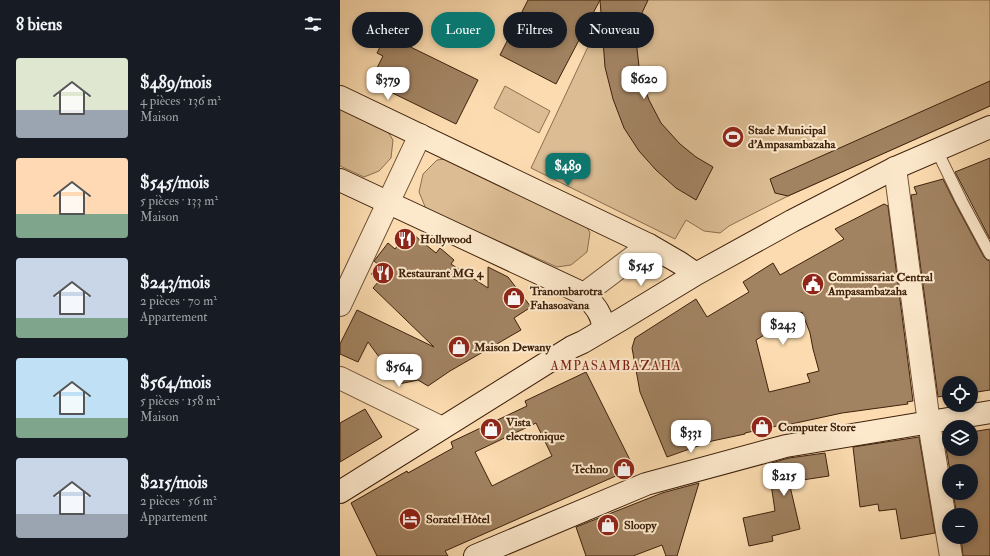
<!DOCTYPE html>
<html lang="fr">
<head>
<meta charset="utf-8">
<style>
  body { margin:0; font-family:"IM FELL Double Pica",serif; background:#242831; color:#f1f3f6; height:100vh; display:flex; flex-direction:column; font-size:15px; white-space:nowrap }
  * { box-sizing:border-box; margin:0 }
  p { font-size:13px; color:#9ea1a6 }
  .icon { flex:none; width:22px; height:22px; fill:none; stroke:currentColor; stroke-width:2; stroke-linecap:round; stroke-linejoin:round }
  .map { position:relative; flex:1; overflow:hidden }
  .details { display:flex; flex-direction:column; background:#171b24; width:340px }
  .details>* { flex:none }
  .guide { position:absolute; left:12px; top:12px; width:380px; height:36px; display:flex; gap:8px }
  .tools { position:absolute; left:602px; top:376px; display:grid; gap:8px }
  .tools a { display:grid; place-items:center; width:36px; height:36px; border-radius:50%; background:#171b24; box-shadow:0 2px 6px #0003; font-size:20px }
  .price { position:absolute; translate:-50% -34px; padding:0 9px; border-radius:8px; background:#fff; color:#222; font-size:13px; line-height:26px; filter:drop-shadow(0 1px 2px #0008) }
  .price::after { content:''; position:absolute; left:50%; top:24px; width:12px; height:9px; margin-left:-6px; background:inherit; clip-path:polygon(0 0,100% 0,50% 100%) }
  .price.on { background:#0f766e; color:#fff }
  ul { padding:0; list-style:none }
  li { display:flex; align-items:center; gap:12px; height:100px; padding:0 16px }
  li span { display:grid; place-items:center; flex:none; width:112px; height:80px; border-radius:4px; color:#555 }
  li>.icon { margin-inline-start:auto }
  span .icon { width:48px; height:48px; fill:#fffc; stroke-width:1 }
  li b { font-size:17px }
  h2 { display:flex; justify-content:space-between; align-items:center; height:48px; padding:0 16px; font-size:17px }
  .tag { padding:0 14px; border-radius:18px; background:#171b24; box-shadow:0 2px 6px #0003; font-size:14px; line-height:36px }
  .tag.on { background:#0f766e; color:#fff }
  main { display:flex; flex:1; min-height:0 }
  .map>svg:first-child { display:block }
  .green { fill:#dbbc93; stroke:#8d6f50 }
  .building { fill:#a18261; stroke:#3f220c; fill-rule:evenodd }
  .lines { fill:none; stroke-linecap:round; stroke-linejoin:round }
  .lane-casing { stroke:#6e5035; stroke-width:13 }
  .street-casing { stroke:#6e5035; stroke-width:24 }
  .secondary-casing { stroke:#3f220c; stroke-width:24 }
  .lane { stroke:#fce8cb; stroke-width:11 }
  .street { stroke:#fce8cb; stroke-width:22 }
  .secondary { stroke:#fce8cb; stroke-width:22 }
  .labels { text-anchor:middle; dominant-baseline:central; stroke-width:4; stroke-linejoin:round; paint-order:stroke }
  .poi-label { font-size:12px; font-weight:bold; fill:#3f220c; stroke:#fce8cb; text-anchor:start }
  .neighbourhood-label { font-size:13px; letter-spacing:1px; fill:#7a1f14; stroke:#fce8cb }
</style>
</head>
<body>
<main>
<section class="details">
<h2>8 biens<svg class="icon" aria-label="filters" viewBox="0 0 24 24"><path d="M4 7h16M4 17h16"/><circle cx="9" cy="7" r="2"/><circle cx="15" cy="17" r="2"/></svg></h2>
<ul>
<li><span style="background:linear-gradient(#dfe7d0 65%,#9aa5b1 0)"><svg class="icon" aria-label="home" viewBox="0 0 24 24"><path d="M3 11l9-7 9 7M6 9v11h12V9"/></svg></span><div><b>$489/mois</b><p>4 pièces · 136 m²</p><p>Maison</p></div></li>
<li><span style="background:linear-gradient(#ffd9b3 70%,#7fa58c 0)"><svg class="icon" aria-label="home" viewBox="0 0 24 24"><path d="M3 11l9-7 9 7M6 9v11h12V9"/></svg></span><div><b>$545/mois</b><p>5 pièces · 133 m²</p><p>Maison</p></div></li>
<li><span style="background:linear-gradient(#c9d6e8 75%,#7fa58c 0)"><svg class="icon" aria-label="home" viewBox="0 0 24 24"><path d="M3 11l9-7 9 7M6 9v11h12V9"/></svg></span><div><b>$243/mois</b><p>2 pièces · 70 m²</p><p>Appartement</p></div></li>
<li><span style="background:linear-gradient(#bfe0f5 75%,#7fa58c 0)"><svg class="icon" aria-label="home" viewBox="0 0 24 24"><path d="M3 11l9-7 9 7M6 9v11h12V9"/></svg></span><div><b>$564/mois</b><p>5 pièces · 158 m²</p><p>Maison</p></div></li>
<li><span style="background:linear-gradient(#c9d6e8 70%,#9aa5b1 0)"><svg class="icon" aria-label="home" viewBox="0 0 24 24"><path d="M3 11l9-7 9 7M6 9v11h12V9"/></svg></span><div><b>$215/mois</b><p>2 pièces · 56 m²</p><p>Appartement</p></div></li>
</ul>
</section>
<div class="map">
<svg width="650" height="556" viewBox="0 0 650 556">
  <rect width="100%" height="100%" fill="#fbdbaf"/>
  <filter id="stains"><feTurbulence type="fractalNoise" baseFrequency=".005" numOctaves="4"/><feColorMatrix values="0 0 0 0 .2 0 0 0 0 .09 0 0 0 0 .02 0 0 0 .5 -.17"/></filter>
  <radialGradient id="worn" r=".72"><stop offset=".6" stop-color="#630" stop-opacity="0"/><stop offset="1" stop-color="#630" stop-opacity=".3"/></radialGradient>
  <!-- green -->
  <path class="green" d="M270,0H650V106L448,196L389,226L380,233L364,231L346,220L335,239L191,168Z
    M165,86L210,111L199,133L154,108Z
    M0,105L45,127L53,140L51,158L39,171L24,177L0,166Z
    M113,158L242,218L250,233L247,252L231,265L217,267L86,209L79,192L83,174L97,160Z"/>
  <!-- building -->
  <path class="building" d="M188,0H260L216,84L160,55Z
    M260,0H308L301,15L297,49L300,75L309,100L321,123L340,144L356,157L373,167L356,200L336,188L316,170L299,151L284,128L273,99L265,67Z
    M46,35L138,80L116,124L30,82L43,56L37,53Z
    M650,81V106L448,196L435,193L430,179Z
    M650,158V239L615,172Z
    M603,179L616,205L644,257L647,260L650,261V390L631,393V383H609V395L598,397L571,195L577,194L574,187Z
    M544,204L548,206L573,401L567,402L568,404L502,413L442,426L441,425L405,433V434L372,441L327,457L300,392L292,348L295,338L356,299L367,317L409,292L403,282L433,263L440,275L504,239L495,229ZM462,312L470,333L473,349L479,371L467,374L470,382L429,392L416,340Z
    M69,231L96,253L100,248L114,260L111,264L148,288V267L168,277L191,307L174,318L181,330L110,371L88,386L78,380L59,384L28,342L18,362L0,354V344L17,310L94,347L33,288L39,281L31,274L39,265L34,261L48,243L55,249Z
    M246,372L294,468L105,551L108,556H37L11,503L67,471L68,473L113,448L111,442L187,406L185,401ZM196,423L212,456L152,486L135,452Z
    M25,409L42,437L0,462V423Z
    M650,429V556H623L621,537H631V515H617L613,493H631V471H610L604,437L609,436V449H631V432Z
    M579,437L595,533L561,539L556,509L539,511L538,504L520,507L513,447Z
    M485,453L489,476L449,482L460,529L432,536L433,541L409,546L403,518L435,511L428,464L449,458Z
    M359,483L337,556H326L322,545L293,556H246L236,527L322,493Z"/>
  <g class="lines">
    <!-- lane casing -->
    <g class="lane-casing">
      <path id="lane" d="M596,149L622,202L650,254"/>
    </g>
    <!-- street casing -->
    <g class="street-casing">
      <path id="street" d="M555,168L589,423L611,556
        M244,294L309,245
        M0,305L80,135
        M0,378L102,428"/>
    </g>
    <!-- secondary casing -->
    <g class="secondary-casing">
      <path id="secondary" d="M0,97L309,245L340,263L356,274
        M0,180L244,294C254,305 263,314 263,329
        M0,492L232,347L243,342L282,319L356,274L452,221L555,168L650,127
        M135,556L306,484L446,446L650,412"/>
    </g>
    <!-- lane -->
    <use href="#lane" class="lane"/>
    <!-- street -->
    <use href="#street" class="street"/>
    <!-- secondary -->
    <use href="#secondary" class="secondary"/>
  </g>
  <!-- icons -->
  <defs>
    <g id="stadium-disc" transform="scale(1.15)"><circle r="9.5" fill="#8f2418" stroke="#fce8cb"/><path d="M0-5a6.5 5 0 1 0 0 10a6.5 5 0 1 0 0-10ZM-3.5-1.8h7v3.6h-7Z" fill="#fff"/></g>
    <g id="restaurant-disc" transform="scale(1.15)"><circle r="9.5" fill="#8f2418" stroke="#fce8cb"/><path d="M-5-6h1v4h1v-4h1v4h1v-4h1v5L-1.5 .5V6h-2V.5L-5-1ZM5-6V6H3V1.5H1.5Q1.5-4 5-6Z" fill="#fff"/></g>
    <g id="civic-disc" transform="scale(1.15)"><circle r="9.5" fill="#8f2418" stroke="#fce8cb"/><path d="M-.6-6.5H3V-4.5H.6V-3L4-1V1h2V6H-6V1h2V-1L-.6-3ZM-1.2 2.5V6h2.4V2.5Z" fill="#fff"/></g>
    <g id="shop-disc" transform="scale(1.15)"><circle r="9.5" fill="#8f2418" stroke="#fce8cb"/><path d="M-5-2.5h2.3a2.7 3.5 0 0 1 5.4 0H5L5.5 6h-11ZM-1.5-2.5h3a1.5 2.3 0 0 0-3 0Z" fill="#fff"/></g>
    <g id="hotel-disc" transform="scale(1.15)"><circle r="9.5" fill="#8f2418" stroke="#fce8cb"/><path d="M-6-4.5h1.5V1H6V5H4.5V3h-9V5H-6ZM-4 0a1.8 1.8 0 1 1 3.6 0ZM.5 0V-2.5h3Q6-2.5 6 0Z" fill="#fff"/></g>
  </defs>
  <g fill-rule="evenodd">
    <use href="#stadium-disc" x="393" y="137"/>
    <use href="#restaurant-disc" x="65" y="239"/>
    <use href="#restaurant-disc" x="43" y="273"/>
    <use href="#civic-disc" x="473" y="284"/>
    <use href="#shop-disc" x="174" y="298"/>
    <use href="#shop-disc" x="119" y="347"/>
    <use href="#shop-disc" x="422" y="427"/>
    <use href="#shop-disc" x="151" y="429"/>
    <use href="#shop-disc" x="284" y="469"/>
    <use href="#hotel-disc" x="70" y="519"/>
    <use href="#shop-disc" x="268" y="525"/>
  </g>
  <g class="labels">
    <!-- poi labels -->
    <g class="poi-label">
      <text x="408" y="130">Stade Municipal<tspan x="408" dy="14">d'Ampasambazaha</tspan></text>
      <text x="80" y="239">Hollywood</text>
      <text x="58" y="273">Restaurant MG 4</text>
      <text x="488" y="277">Commissariat Central<tspan x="488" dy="14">Ampasambazaha</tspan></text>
      <text x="190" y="291">Tranombarotra<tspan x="190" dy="14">Fahasoavana</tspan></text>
      <text x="134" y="347">Maison Dewany</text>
      <text x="166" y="422">Vista<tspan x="166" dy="14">electronique</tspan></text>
      <text x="438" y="427">Computer Store</text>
      <text x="268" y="469" text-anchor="end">Techno</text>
      <text x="86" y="519">Soratel Hôtel</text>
      <text x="284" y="525">Sloopy</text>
    </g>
    <!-- neighbourhood labels -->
    <g class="neighbourhood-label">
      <text x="276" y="366">AMPASAMBAZAHA</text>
    </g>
  </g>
  <rect width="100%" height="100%" filter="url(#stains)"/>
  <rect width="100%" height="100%" fill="url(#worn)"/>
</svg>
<div class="tools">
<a><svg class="icon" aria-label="locate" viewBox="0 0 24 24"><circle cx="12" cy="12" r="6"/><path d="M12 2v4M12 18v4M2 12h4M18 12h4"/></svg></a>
<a><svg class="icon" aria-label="layers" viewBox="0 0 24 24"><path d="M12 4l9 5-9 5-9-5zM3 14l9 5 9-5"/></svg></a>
<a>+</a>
<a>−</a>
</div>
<b class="price" style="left:304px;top:100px">$620</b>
<b class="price" style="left:48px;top:101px">$379</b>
<b class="price on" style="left:228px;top:187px">$489</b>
<b class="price" style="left:301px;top:287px">$545</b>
<b class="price" style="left:443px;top:346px">$243</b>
<b class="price" style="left:59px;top:388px">$564</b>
<b class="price" style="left:351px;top:454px">$331</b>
<b class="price" style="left:444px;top:497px">$215</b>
<div class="guide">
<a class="tag">Acheter</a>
<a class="tag on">Louer</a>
<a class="tag">Filtres</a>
<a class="tag">Nouveau</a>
</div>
</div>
</main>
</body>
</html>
